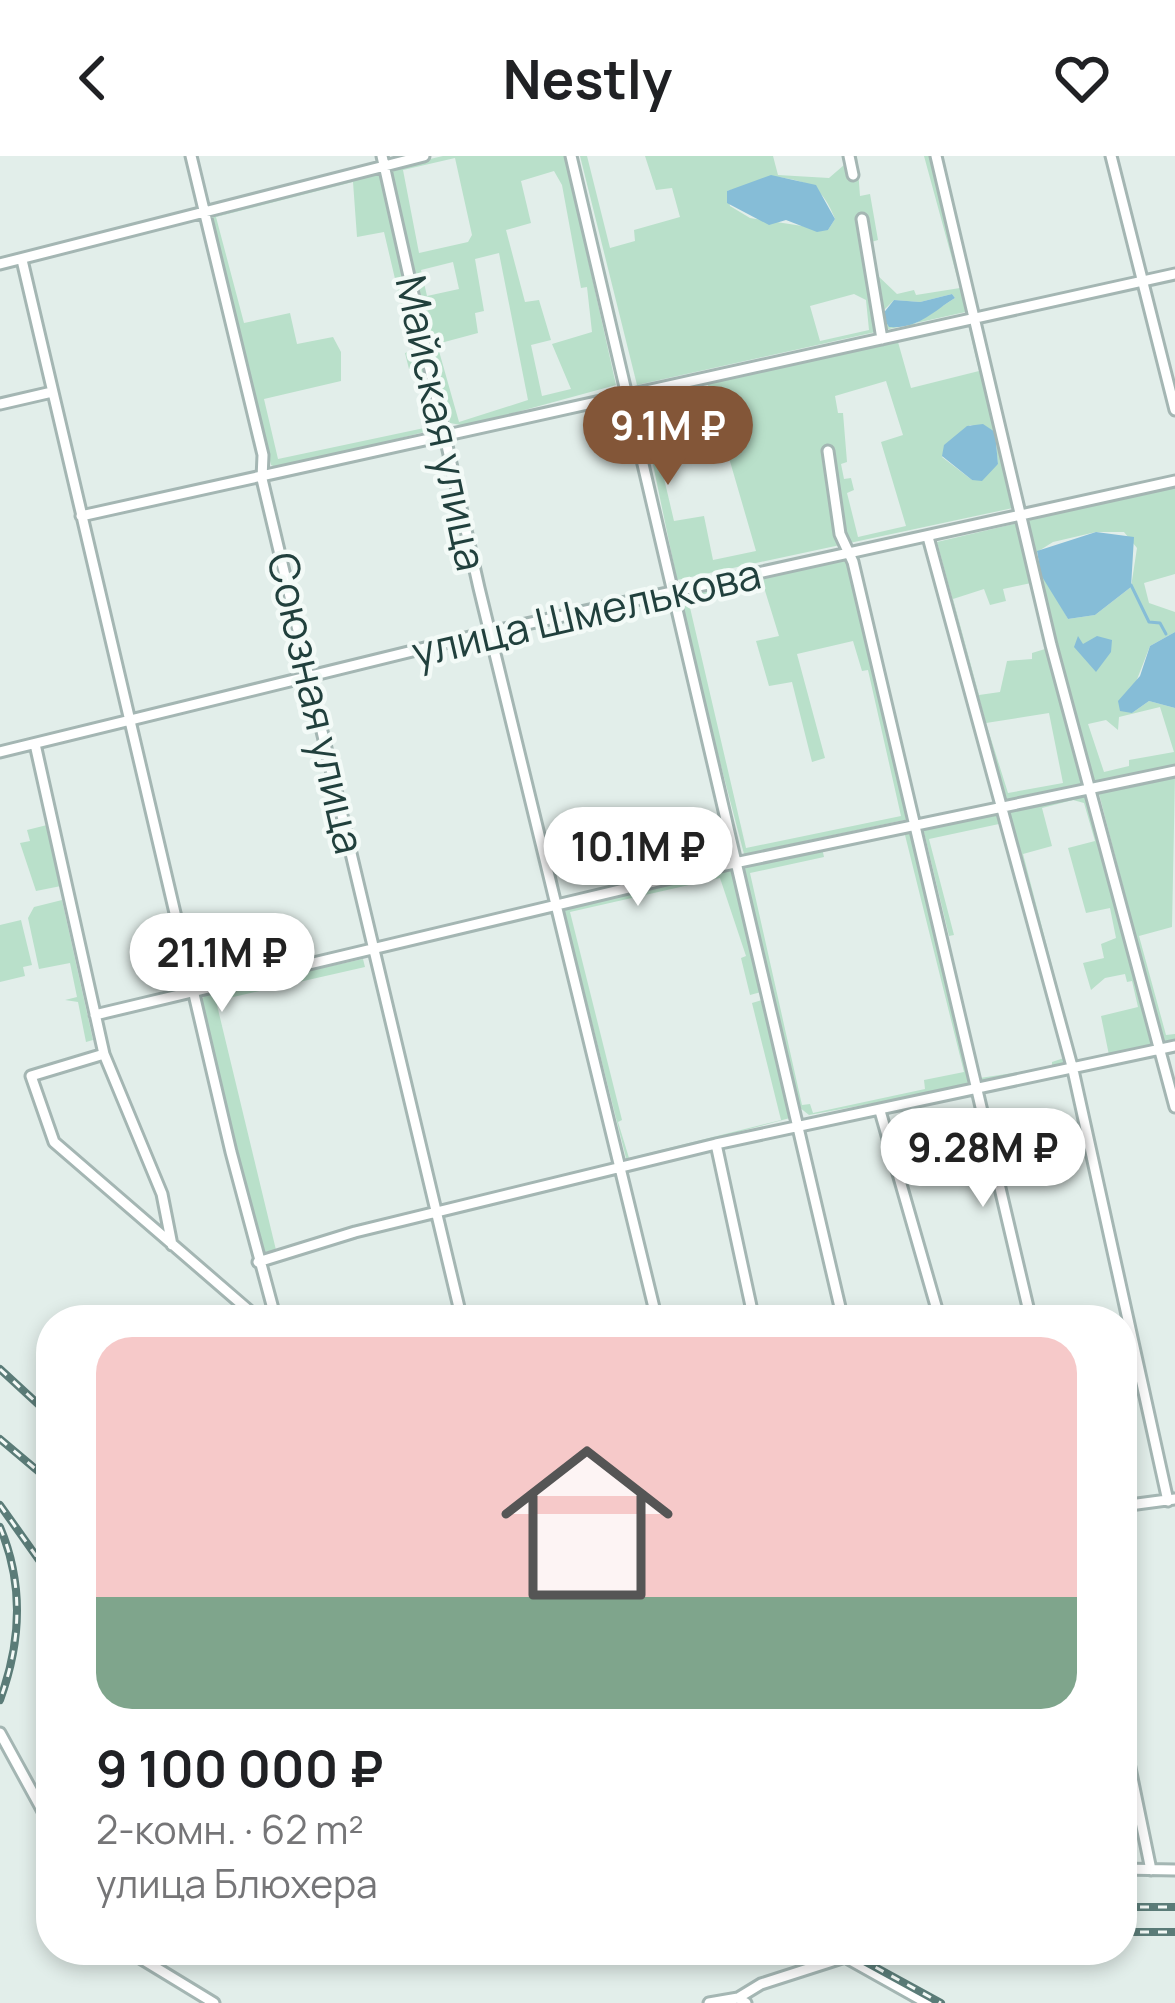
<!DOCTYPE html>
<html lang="ru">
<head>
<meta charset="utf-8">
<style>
  body { margin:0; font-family:Manrope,sans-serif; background:#f2f2f2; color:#202124; height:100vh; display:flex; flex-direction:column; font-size:45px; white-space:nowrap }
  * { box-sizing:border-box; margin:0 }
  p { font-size:39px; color:#757577 }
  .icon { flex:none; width:66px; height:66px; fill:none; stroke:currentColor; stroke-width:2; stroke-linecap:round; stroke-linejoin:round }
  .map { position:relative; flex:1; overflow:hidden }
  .panel { position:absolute; left:36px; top:1149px; width:1101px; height:660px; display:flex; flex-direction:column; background:#fff; border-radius:48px; box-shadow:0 6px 18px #0003 }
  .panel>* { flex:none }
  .price { position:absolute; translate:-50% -102px; padding:0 27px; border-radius:42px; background:#fff; color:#222; font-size:39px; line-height:78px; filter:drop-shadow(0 3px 6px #0008) }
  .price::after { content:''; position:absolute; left:50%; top:72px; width:36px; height:27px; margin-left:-18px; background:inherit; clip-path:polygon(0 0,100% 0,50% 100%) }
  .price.selected { background:#835638; color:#fff }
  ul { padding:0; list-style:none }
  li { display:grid; align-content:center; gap:24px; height:636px; padding:0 60px }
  li span { display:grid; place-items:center; height:372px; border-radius:36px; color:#555 }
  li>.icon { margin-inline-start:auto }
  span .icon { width:216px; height:216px; fill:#fffc; stroke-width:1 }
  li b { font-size:51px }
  header { display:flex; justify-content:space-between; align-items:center; height:156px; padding:0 60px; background:#fff; font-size:54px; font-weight:700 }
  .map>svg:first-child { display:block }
  .green { fill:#b9e0ca; fill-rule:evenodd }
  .water { fill:#86bdd7 }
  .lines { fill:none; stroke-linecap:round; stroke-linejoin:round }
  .stream { stroke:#86bdd7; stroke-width:3 }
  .minor-casing { stroke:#a4b6b3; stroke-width:15 }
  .minor { stroke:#fff; stroke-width:9 }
  .rail-casing { stroke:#5b7c78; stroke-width:8 }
  .rail { stroke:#f3faf7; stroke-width:3; stroke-dasharray:9; stroke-linecap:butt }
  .labels { text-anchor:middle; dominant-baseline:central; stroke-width:9; stroke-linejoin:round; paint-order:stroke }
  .street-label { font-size:42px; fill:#21403d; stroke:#f3faf7 }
</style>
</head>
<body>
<header><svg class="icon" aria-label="back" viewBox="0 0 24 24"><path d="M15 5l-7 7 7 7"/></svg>Nestly<svg class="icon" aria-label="heart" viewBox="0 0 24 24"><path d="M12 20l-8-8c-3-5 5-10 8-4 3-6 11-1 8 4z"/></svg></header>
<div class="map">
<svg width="1175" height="1847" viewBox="0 0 1175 1847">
  <rect width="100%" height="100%" fill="#e2eeea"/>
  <!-- green -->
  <path class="green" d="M443,0H565L616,229L466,270L450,267L391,12ZM455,2L472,79L468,86L419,97L403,14ZM554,15L562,29L581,132L587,131L592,176L552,188L571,233L542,240L531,189L551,184L539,144L525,146L506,74L531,67L521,25ZM499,97L528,244L459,266L437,188L478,177L475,157L484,155L475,103ZM453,106L459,133L427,140L421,114Z
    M580,0H587L610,92L635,85L634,74L680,61L672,32L656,34L645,0H773L778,19L829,22L844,9L842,0H857L860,40L870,38L878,84L868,87L875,117L897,138L914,134L916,139L960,132L924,0H933L970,155L637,229ZM777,21C810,25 823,32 835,63L828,74L750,62L730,50L727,35ZM854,138L866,144L869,174L820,185L810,150ZM952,138L955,142L910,171L882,156L894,144L920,146Z
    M380,16L436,273L279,313L271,309L210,62ZM353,26L357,81L384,76L412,195L405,197L409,213H416L429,271L278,303L264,243L341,225V196L333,181L297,188L290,157L244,167L216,61Z
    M972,165L1013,352L677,424L639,241ZM968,168L979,215L911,232L898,186ZM886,225L903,279L881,286L906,370L858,381L847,337L854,334L851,322L844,323L841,308L847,306L843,257H838L835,240ZM707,226L756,395L713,404L704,360L674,365L645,241ZM970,269L995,276L998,308L972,324L942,301Z
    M1175,330V418L1144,427L1149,447L1175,456V476L1150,490L1136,526L1132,557L1149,545L1175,552V611L1007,645L937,386ZM1096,376H1124L1137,392L1131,431L1095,459L1068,463L1039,412L1037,396L1053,386ZM1031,427L1045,493L1032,497V503L1007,505L1000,536L979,539L953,443L984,433L990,449L1006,445L1003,433ZM1160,551L1174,596L1129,604V610L1104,616L1088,568L1106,564L1118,574L1119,561ZM1049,557L1063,627L1008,637L986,567Z
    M844,402L851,411L909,663L744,698L677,441ZM762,425L779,480L756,485L769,530L792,526L812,606L825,602L797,498L853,485L862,515L868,514L901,660L746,692L688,443Z
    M1175,619L1172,771L1139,780L1166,879L1175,878V886L1164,889L1098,634Z
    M1089,636L1155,889L1075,909L1007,654ZM1073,644L1084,647L1095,685L1068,692L1086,757L1110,752L1116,782L1101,788L1104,802L1083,807L1091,834L1105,822L1125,818L1127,826L1132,825L1138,851L1101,860L1109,899L1077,906L1023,698L1052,690L1042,652Z
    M1001,655L1068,910L981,928L980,922L1052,911V906L1064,902L999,668L929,683L954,779L949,780L923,672Z
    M47,669L61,730L36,735L20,687L30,685L27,674Z
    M911,675L973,929L809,959L799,951L743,709L822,692L824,701L750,717L802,949L810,948L813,957L925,933L924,924L964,916L905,679L834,690Z
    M731,713L761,836L750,839L741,802L746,800L720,722L570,756L622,964L618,966L629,1002L781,964L752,847L762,844L790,962L627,1006L563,751Z
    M62,744L93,884L86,886L78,846L65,844L77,841L70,807L39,813L28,762L34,751Z
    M21,764L32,809L23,811L25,820L0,826V769Z
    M363,803L365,811L216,845L276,1094L265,1096L253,1066L201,844L207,837Z"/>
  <!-- water -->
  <path class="water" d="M771,19L816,29L835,63L828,74L817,76L786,64L769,69L727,47V35Z
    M952,138L955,142C932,156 919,173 889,171L882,159L894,144L920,146Z
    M967,270L983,268L995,276L998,308L982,325L972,324L942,300L944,289Z
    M1096,376L1134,381L1131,431L1095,459L1068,463L1041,419L1037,395Z
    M1175,476V552L1149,545L1132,557L1120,555L1118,545L1140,520L1150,490Z
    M1078,480L1083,488L1097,480L1112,484L1111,496L1096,516L1074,491Z"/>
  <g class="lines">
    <!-- stream -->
    <path class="stream" d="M1131,429L1149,466L1160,467L1166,478"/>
    <!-- minor casing -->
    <g class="minor-casing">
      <path id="minor" d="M191,0L263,299L262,323L462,1164
        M382,0L479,432L657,1164
        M571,0L843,1164
        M849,0L853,19
        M936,0L1051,489L1175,951
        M1111,0L1175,254
        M862,63L882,183
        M22,104L231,996L276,1164
        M0,108L424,0
        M0,248L52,236
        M828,295L840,378L853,406L1031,1164
        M81,360L1175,118
        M928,381L1073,914L1168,1345
        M35,588L104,898L162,1038L172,1089
        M0,596L490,476L1175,325
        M95,859L725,709L1175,615
        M104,898L31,920L54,986L260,1164
        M880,955L940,1164
        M716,988L754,1164
        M258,1106L355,1076L716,988L1175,890
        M1122,1350L1175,1343
        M1122,1573L1151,1714
        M0,1577L51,1670
        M1122,1713L1175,1714
        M127,1794L214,1847
        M738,1842L761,1828L845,1801L927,1847
        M709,1847L738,1842L746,1847"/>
    </g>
    <!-- minor -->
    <use href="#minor" class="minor"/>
    <!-- rail casing -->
    <g class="rail-casing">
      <path id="rail" d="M0,1213L51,1260
        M0,1283L51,1326
        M0,1349L51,1421
        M0,1371C24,1428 21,1487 0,1544
        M1122,1751H1175
        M1122,1776H1175
        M844,1794L941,1847"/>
    </g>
    <!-- rail -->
    <use href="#rail" class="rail"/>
  </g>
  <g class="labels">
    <!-- street labels -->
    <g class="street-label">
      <text transform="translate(442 267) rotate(78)">Майская улица</text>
      <text transform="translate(586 456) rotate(-13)">улица Шмелькова</text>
      <text transform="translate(317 547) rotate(77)">Союзная улица</text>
    </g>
  </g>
</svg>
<b class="price selected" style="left:668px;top:332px">9.1M ₽</b>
<b class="price" style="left:638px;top:753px">10.1M ₽</b>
<b class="price" style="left:222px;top:859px">21.1M ₽</b>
<b class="price" style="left:983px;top:1054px">9.28M ₽</b>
<section class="panel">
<ul>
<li><span style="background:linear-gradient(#f6c9c9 70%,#7fa58c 0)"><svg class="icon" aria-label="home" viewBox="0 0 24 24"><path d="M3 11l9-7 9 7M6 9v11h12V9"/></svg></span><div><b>9 100 000 ₽</b><p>2-комн. · 62 m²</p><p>улица Блюхера</p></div></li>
</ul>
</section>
</div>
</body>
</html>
